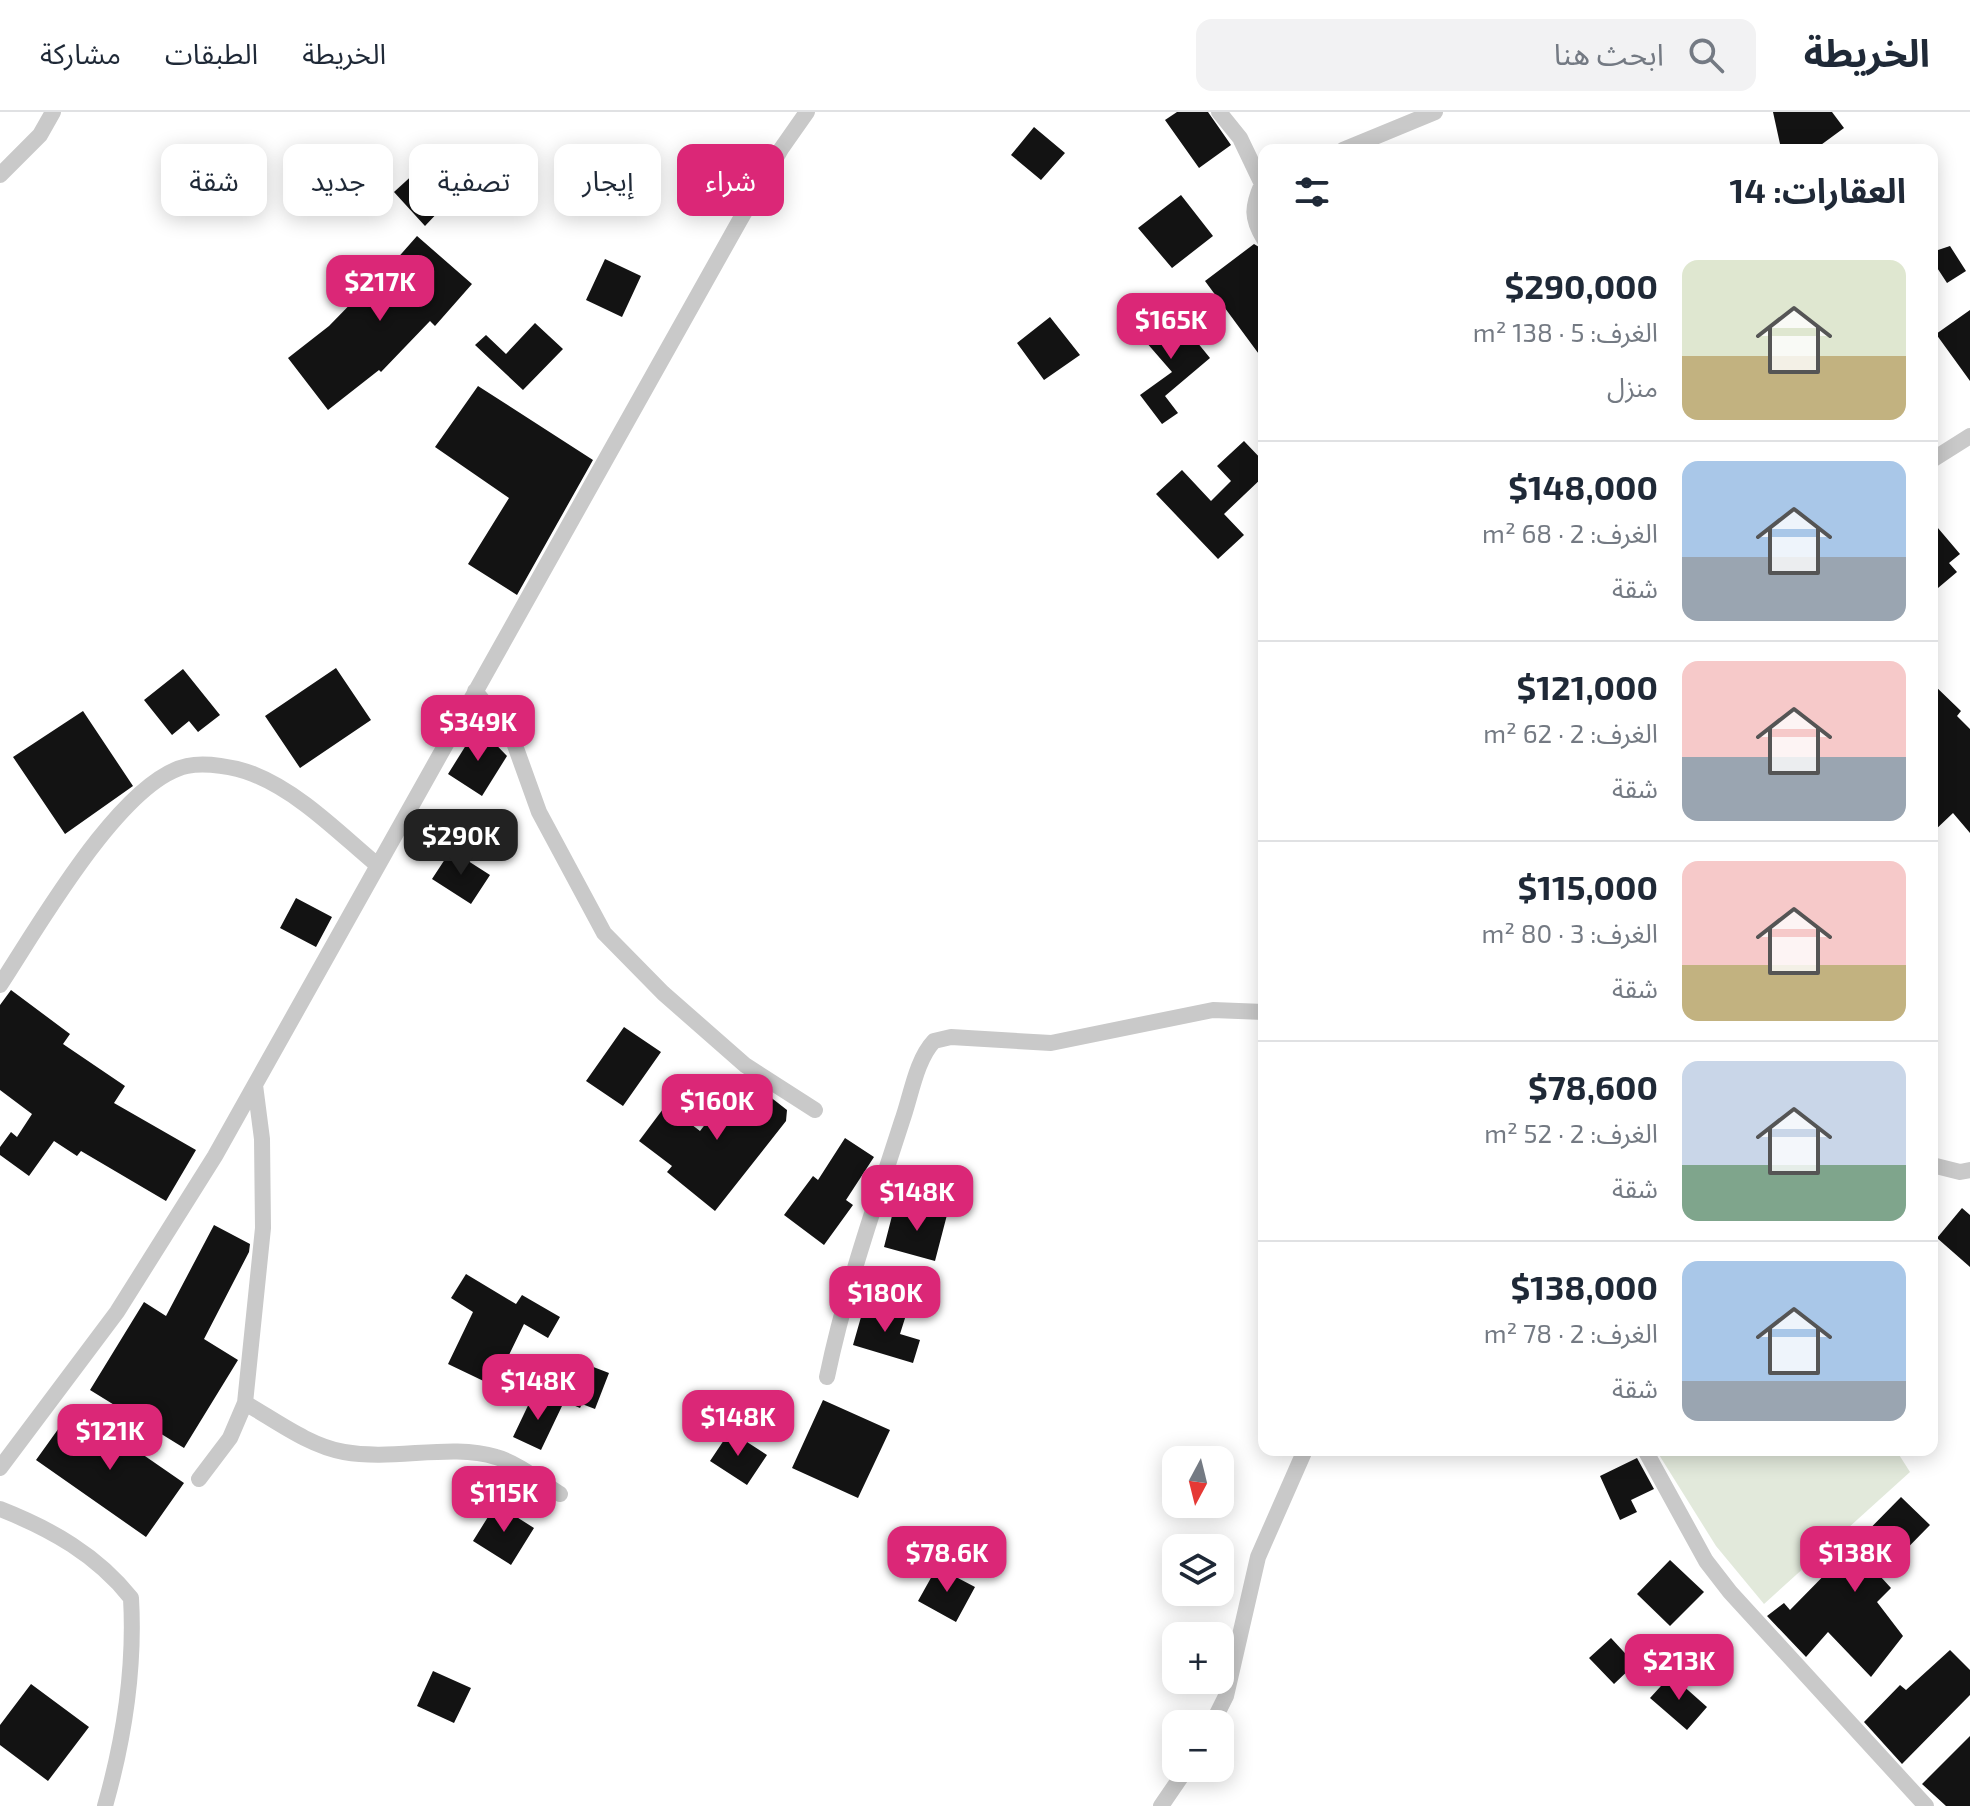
<!DOCTYPE html>
<html lang="ar">
<head>
<meta charset="utf-8">
<style>
  body { margin:0; font-family:"Exo 2","Noto Sans Arabic",sans-serif; background:#f2f2f3; color:#1f2937; direction:rtl; height:100vh; display:flex; flex-direction:column; font-size:30px; white-space:nowrap }
  * { box-sizing:border-box; margin:0 }
  p { font-size:26px; color:#747a83 }
  .icon { flex:none; width:44px; height:44px; fill:none; stroke:currentColor; stroke-width:2; stroke-linecap:round; stroke-linejoin:round }
  .map { position:relative; flex:1; overflow:hidden; direction:ltr }
  .panel { position:absolute; left:1258px; top:32px; width:680px; height:1312px; display:flex; flex-direction:column; background:#fff; border-radius:16px; box-shadow:0 4px 20px #0003; direction:rtl }
  .panel>* { flex:none }
  .guide { position:absolute; left:24px; top:32px; width:760px; height:72px; direction:rtl; display:flex; gap:16px }
  .needle { width:52px; rotate:187deg }
  .buttons { position:absolute; left:1162px; top:1334px; display:grid; gap:16px }
  .buttons a { display:grid; place-items:center; width:72px; height:72px; border-radius:16px; background:#fff; box-shadow:0 4px 20px #0003; font-size:40px }
  .price { position:absolute; translate:-50% -68px; padding:0 18px; border-radius:16px; background:#db2777; color:#fff; font-size:26px; line-height:52px; filter:drop-shadow(0 2px 4px #0008) }
  .price::after { content:''; position:absolute; left:50%; top:48px; width:24px; height:18px; margin-left:-12px; background:inherit; clip-path:polygon(0 0,100% 0,50% 100%) }
  .price.active { background:#222; color:#fff }
  ul { padding:0; list-style:none }
  li { display:flex; align-items:center; gap:24px; height:200px; padding:0 32px }
  li+li { border-top:2px solid #e0e1e3 }
  li span { display:grid; place-items:center; flex:none; width:224px; height:160px; border-radius:16px; color:#555 }
  li>.icon { margin-inline-start:auto }
  span .icon { width:96px; height:96px; fill:#fffc; stroke-width:1 }
  li b { font-size:34px }
  h2 { display:flex; justify-content:space-between; align-items:center; height:96px; padding:0 32px; font-size:34px }
  .tag { padding:0 28px; border-radius:16px; background:#fff; box-shadow:0 4px 20px #0003; font-size:28px; line-height:72px }
  .tag.active { background:#db2777; color:#fff }
  header { display:flex; align-items:center; gap:48px; box-sizing:border-box; height:112px; padding:0 40px; background:#fff; border-bottom:2px solid #e0e1e3 }
  header strong { font-size:38px }
  nav { display:flex; gap:44px; margin-inline-start:auto; font-size:28px }
  .search { width:560px; height:72px; background:#f2f2f3; display:flex; align-items:center; gap:20px; box-sizing:border-box; padding:0 28px; border-radius:16px; color:#747a83; font-size:30px }
  .map>svg:first-child { display:block }
  .green { fill:#e2e9db }
  .building { fill:#131313 }
  .lines { fill:none; stroke-linecap:round; stroke-linejoin:round }
  .street { stroke:#c9c9c9; stroke-width:16 }
</style>
</head>
<body>
<header>
<strong>الخريطة</strong>
<div class="search"><svg class="icon" aria-label="search" viewBox="0 0 24 24"><circle cx="10" cy="10" r="6"/><path d="M15 15l6 6"/></svg>ابحث هنا</div>
<nav><a>الخريطة</a><a>الطبقات</a><a>مشاركة</a></nav>
</header>
<div class="map">
<svg width="1970" height="1694" viewBox="0 0 1970 1694">
  <rect width="100%" height="100%" fill="#fff"/>
  <!-- green -->
  <path class="green" d="M1656,1338H1896L1910,1360L1764,1492L1716,1434Z"/>
  <!-- building -->
  <path class="building" d="M1177,0H1208L1231,33L1199,56L1165,8Z
    M1773,0H1832L1844,16L1814,38L1780,32Z
    M1034,15L1065,41L1041,68L1011,43Z
    M429,48L460,77L425,114L394,80Z
    M1181,83L1213,124L1172,156L1138,116Z
    M417,124L472,172L435,214L430,209L381,260L379,258L328,298L288,246L329,214L370,172L373,174Z
    M1254,132L1264,138V249L1205,169Z
    M1950,134L1966,159L1947,171L1932,148V140Z
    M605,147L641,164L622,205L586,188Z
    M1170,197L1210,246L1165,284L1178,301L1162,312L1140,283L1172,260L1139,222Z
    M1970,198V269L1936,222Z
    M1050,205L1080,243L1044,268L1017,231Z
    M535,211L563,237L523,278L475,233L486,223L506,242Z
    M478,274L593,348L517,483L468,452L509,386L435,335Z
    M1244,329L1264,350V364L1224,402L1244,423L1218,447L1156,382L1182,358L1211,389L1231,369L1217,354Z
    M1932,409L1960,442L1949,451L1957,460L1938,476L1932,469Z
    M336,556L371,608L300,656L265,604Z
    M183,557L220,603L198,620L189,609L172,623L144,588Z
    M1932,571L1961,599L1957,604L1970,617V721L1953,701L1932,721Z
    M83,599L133,674L65,722L13,645Z
    M478,614L507,644L482,684L448,662Z
    M451,738L490,763L471,792L432,767Z
    M296,786L332,805L316,835L280,816Z
    M11,878L70,922L63,932L125,974L114,991L196,1038L166,1089L81,1039L77,1044L54,1029L29,1064L0,1043V1035L11,1020L17,1025L32,1002L0,978V893Z
    M624,915L661,940L623,994L586,969Z
    M750,969L787,998L786,1009L715,1099L667,1060L672,1054L639,1029L666,993L700,1019L737,971L744,976Z
    M845,1026L874,1045L846,1088L853,1093L824,1133L784,1103L813,1064L818,1068Z
    M928,1094L948,1099L935,1149L884,1135L893,1100L912,1105L917,1098L926,1100Z
    M1962,1096L1970,1103V1155L1937,1126Z
    M214,1113L250,1132L249,1140L204,1227L238,1248L184,1336L90,1278L144,1190L166,1204Z
    M466,1162L516,1192L522,1183L560,1205L548,1226L524,1212L494,1274L448,1252L473,1200L451,1186Z
    M865,1191L906,1203L900,1222L920,1228L913,1251L853,1233Z
    M570,1246L609,1261L595,1297L582,1292L580,1296L554,1285Z
    M534,1281L562,1294L541,1338L513,1325Z
    M823,1288L890,1318L858,1386L792,1356Z
    M74,1295L184,1371L146,1425L36,1348Z
    M730,1319L767,1343L747,1373L710,1349Z
    M1637,1346L1654,1377L1631,1388L1637,1400L1620,1408L1600,1364Z
    M490,1355L519,1370L508,1389L480,1373Z
    M1901,1385L1930,1413L1880,1464L1891,1476L1877,1490L1903,1524L1871,1565L1828,1520L1806,1545L1767,1504L1784,1491L1790,1498Z
    M496,1392L534,1416L511,1453L473,1429Z
    M1670,1448L1704,1480L1670,1514L1637,1482Z
    M937,1455L975,1475L956,1510L918,1489Z
    M1611,1526L1635,1552L1614,1572L1589,1546Z
    M1950,1538L1970,1558V1583L1902,1652L1864,1610L1900,1573L1906,1578Z
    M433,1559L471,1576L454,1611L417,1594Z
    M1671,1563L1707,1595L1687,1618L1650,1586Z
    M31,1572L89,1615L48,1669L0,1633V1613Z
    M1970,1624V1694H1946L1922,1672Z"/>
  <g class="lines">
    <!-- street -->
    <path class="street" d="M1219,0L1240,26L1262,72C1252,95 1251,106 1264,127
      M1343,38L1435,0
      M0,63L40,23L53,0
      M1932,348L1970,324
      M475,579L512,625L539,700L604,821L663,881L745,953L815,998
      M0,873C37,817 121,668 187,654C206,650 235,655 253,662C299,680 339,721 376,752
      M1932,1053L1960,1060L1970,1058
      M827,1265C845,1178 875,1093 902,1009C911,984 916,948 934,929L951,925L1051,931L1213,898L1264,900
      M245,1291C275,1308 309,1334 344,1340C394,1349 451,1331 496,1345C518,1351 541,1370 560,1382
      M1645,1338L1706,1449L1730,1480L1926,1694
      M0,1356L117,1200L215,1044L740,108L781,37L807,0
      M199,1367L230,1326L245,1291L263,1116L262,1027L255,973
      M0,1397C51,1417 97,1443 131,1486C135,1556 124,1627 105,1694
      M1212,1612L1226,1584L1258,1445L1305,1338
      M1161,1694L1187,1656"/>
  </g>
</svg>
<div class="buttons">
<a><svg class="needle" viewBox="-14 -14 28 28"><path d="M0-13l5 13h-10z" fill="#e53935"/><path d="M0 13l5-13h-10z" fill="#747a83"/></svg></a>
<a><svg class="icon" aria-label="layers" viewBox="0 0 24 24"><path d="M12 4l9 5-9 5-9-5zM3 14l9 5 9-5"/></svg></a>
<a>+</a>
<a>−</a>
</div>
<b class="price" style="left:380px;top:211px">$217K</b>
<b class="price" style="left:1171px;top:249px">$165K</b>
<b class="price" style="left:478px;top:651px">$349K</b>
<b class="price active" style="left:461px;top:765px">$290K</b>
<b class="price" style="left:717px;top:1030px">$160K</b>
<b class="price" style="left:917px;top:1121px">$148K</b>
<b class="price" style="left:885px;top:1222px">$180K</b>
<b class="price" style="left:538px;top:1310px">$148K</b>
<b class="price" style="left:738px;top:1346px">$148K</b>
<b class="price" style="left:110px;top:1360px">$121K</b>
<b class="price" style="left:504px;top:1422px">$115K</b>
<b class="price" style="left:947px;top:1482px">$78.6K</b>
<b class="price" style="left:1855px;top:1482px">$138K</b>
<b class="price" style="left:1679px;top:1590px">$213K</b>
<div class="guide">
<a class="tag active">شراء</a>
<a class="tag">إيجار</a>
<a class="tag">تصفية</a>
<a class="tag">جديد</a>
<a class="tag">شقة</a>
</div>
<section class="panel">
<h2>العقارات: 14<svg class="icon" aria-label="filters" viewBox="0 0 24 24"><path d="M4 7h16M4 17h16"/><circle cx="9" cy="7" r="2"/><circle cx="15" cy="17" r="2"/></svg></h2>
<ul>
<li><span style="background:linear-gradient(#dfe7d0 60%,#c2b280 0)"><svg class="icon" aria-label="home" viewBox="0 0 24 24"><path d="M3 11l9-7 9 7M6 9v11h12V9"/></svg></span><div><b>$290,000</b><p>الغرف: 5 · 138 m²</p><p>منزل</p></div></li>
<li><span style="background:linear-gradient(#a9c7e8 60%,#9aa5b1 0)"><svg class="icon" aria-label="home" viewBox="0 0 24 24"><path d="M3 11l9-7 9 7M6 9v11h12V9"/></svg></span><div><b>$148,000</b><p>الغرف: 2 · 68 m²</p><p>شقة</p></div></li>
<li><span style="background:linear-gradient(#f6c9c9 60%,#9aa5b1 0)"><svg class="icon" aria-label="home" viewBox="0 0 24 24"><path d="M3 11l9-7 9 7M6 9v11h12V9"/></svg></span><div><b>$121,000</b><p>الغرف: 2 · 62 m²</p><p>شقة</p></div></li>
<li><span style="background:linear-gradient(#f6c9c9 65%,#c2b280 0)"><svg class="icon" aria-label="home" viewBox="0 0 24 24"><path d="M3 11l9-7 9 7M6 9v11h12V9"/></svg></span><div><b>$115,000</b><p>الغرف: 3 · 80 m²</p><p>شقة</p></div></li>
<li><span style="background:linear-gradient(#c9d6e8 65%,#7fa58c 0)"><svg class="icon" aria-label="home" viewBox="0 0 24 24"><path d="M3 11l9-7 9 7M6 9v11h12V9"/></svg></span><div><b>$78,600</b><p>الغرف: 2 · 52 m²</p><p>شقة</p></div></li>
<li><span style="background:linear-gradient(#a9c7e8 75%,#9aa5b1 0)"><svg class="icon" aria-label="home" viewBox="0 0 24 24"><path d="M3 11l9-7 9 7M6 9v11h12V9"/></svg></span><div><b>$138,000</b><p>الغرف: 2 · 78 m²</p><p>شقة</p></div></li>
</ul>
</section>
</div>
</body>
</html>
